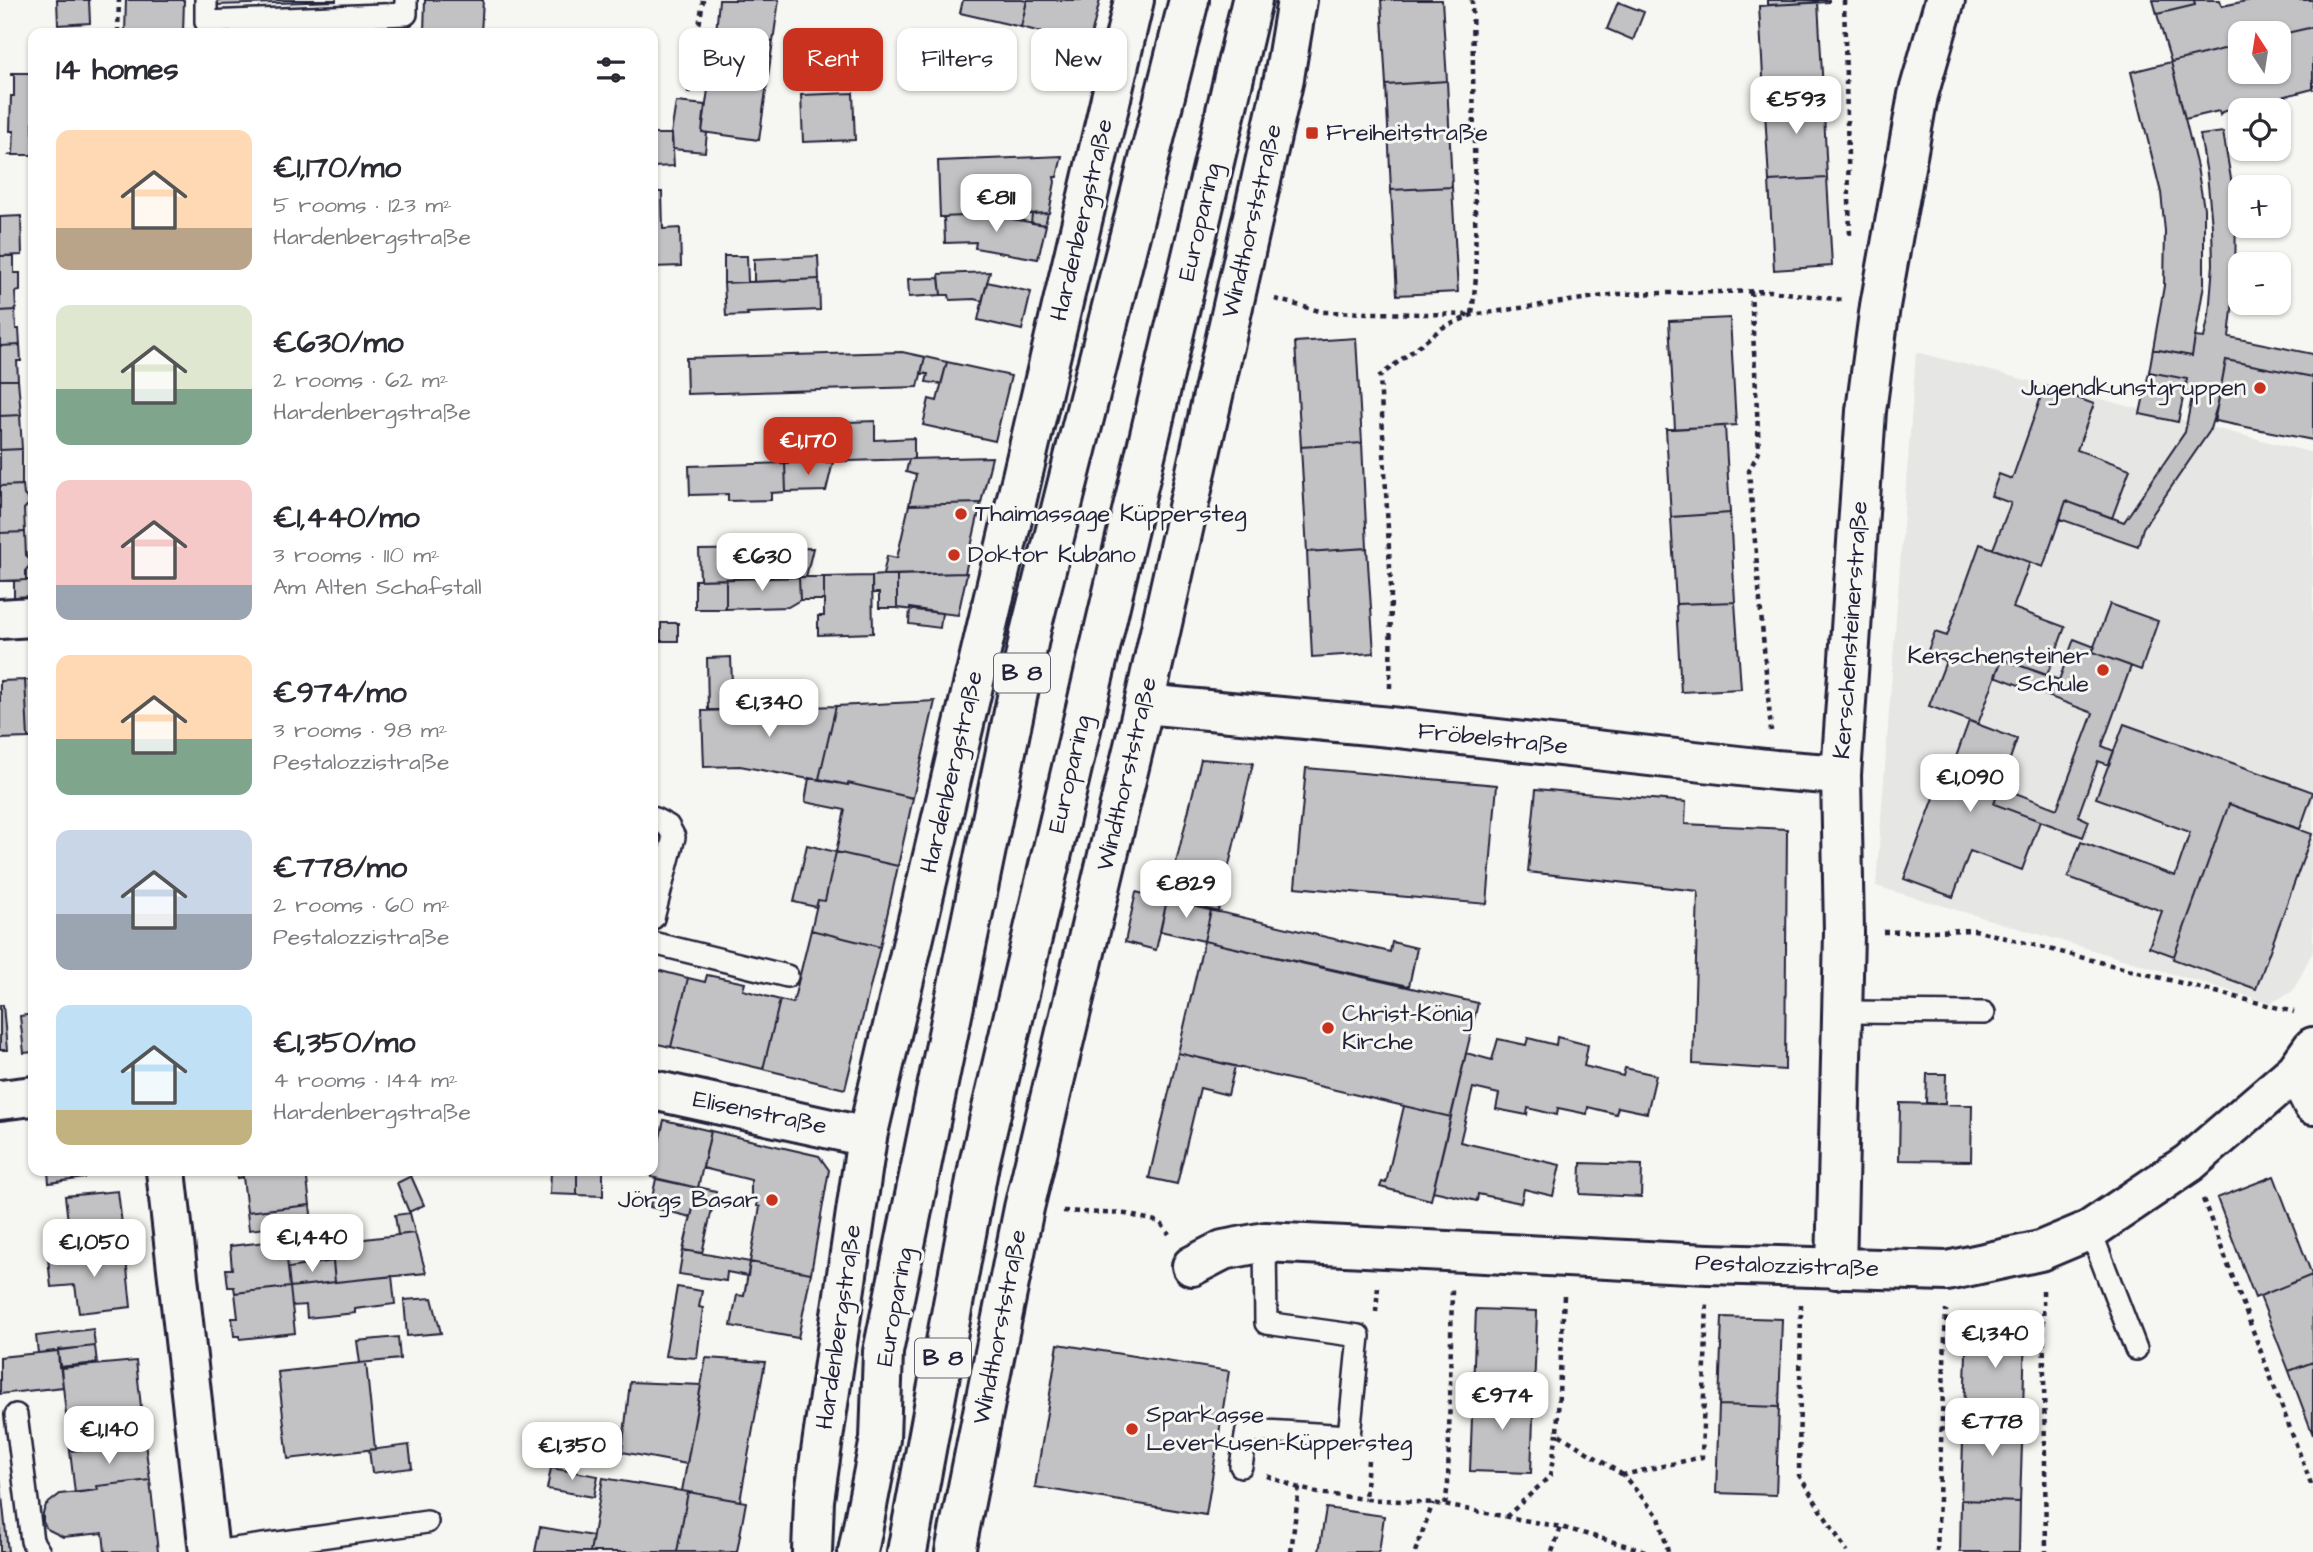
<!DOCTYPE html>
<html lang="en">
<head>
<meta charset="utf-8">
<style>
  body { margin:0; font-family:"Architects Daughter",sans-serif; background:#f7f7f7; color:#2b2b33; height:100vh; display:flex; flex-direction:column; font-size:26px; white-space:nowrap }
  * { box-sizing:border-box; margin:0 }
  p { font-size:23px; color:#7c7c81 }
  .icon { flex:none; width:38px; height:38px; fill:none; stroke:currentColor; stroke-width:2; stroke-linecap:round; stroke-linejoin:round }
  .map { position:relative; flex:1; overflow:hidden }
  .details { position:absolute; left:28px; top:28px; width:630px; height:1148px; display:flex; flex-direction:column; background:#fff; border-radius:14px; box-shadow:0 2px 5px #0004 }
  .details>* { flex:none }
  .hud { position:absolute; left:679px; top:28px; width:665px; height:63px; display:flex; gap:14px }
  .needle { width:46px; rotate:348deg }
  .controls { position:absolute; left:2228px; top:21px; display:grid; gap:14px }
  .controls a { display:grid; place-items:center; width:63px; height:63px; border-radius:14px; background:#fff; box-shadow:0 2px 5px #0004; font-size:35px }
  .price { position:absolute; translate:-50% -60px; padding:0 16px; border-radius:14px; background:#fff; color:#222; font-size:23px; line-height:46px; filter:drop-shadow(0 2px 4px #0008) }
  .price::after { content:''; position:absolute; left:50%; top:42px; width:21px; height:16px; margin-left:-10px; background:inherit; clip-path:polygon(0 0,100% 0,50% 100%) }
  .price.current { background:#c8321e; color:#fff }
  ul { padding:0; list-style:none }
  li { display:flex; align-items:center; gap:21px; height:175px; padding:0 28px }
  li span { display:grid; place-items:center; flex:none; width:196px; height:140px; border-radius:14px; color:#555 }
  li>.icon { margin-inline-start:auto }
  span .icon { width:84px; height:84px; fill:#fffc; stroke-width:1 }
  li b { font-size:30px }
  h2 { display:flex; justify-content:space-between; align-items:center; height:84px; padding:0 28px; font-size:30px }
  .tag { padding:0 24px; border-radius:14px; background:#fff; box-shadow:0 2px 5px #0004; font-size:24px; line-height:63px }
  .tag.current { background:#c8321e; color:#fff }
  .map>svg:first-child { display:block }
  .built { fill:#e6e6e4 }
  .building { fill:#c2c2c4; stroke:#22223b; stroke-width:2 }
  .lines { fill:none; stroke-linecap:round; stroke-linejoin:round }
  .service-casing { stroke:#22223b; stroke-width:26 }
  .minor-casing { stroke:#22223b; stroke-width:44 }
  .secondary-casing { stroke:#22223b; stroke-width:44 }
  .trunk-casing { stroke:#22223b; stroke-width:44 }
  .path { stroke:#22223b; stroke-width:4.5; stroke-dasharray:5 5; stroke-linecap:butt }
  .service { stroke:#f6f6f2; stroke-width:21 }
  .minor { stroke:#f6f6f2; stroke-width:38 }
  .secondary { stroke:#f6f6f2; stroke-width:38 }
  .trunk { stroke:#f6f6f2; stroke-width:38 }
  .poi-dot { fill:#c8321e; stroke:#f6f6f2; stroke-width:2.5 }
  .labels { text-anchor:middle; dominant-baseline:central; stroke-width:6; stroke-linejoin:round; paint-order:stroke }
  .shield { fill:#f6f6f2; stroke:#626272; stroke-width:2 }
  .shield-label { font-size:23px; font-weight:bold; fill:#22223b }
  .poi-label { font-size:24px; fill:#22223b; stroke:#f6f6f2; text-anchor:start }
  .street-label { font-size:24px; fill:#22223b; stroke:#f6f6f2 }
</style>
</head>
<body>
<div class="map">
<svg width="2313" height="1552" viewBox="0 0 2313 1552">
  <rect width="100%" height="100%" fill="#f6f6f2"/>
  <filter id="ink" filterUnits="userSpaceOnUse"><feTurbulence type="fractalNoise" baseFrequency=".0143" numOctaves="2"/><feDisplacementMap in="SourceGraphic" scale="14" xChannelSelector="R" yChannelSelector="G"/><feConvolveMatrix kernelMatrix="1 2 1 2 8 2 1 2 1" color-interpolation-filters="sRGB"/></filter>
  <g filter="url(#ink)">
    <!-- built -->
    <path class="built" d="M1916,352L2313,453V951L2293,991L2271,1003L1876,886Z"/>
    <!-- building -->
    <path class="building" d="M57,0H89L90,23L58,25Z
      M126,0H184L183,33H125Z
      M216,0H336V1L216,5Z
      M425,0H483L481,33H424Z
      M719,0H779L773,41L716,33Z
      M963,0H1022L1027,1L1021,27L960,13Z
      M1027,0H1100L1089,44L1021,27Z
      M1381,0H1442L1447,81L1386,85Z
      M1768,0H1829V2L1768,5Z
      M2153,0H2194L2195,5L2157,14Z
      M2194,0H2220L2222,6L2251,0H2313V27L2278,35V33H2240V45L2171,62L2157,14L2195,5Z
      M1618,2L1644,12L1633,40L1607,29Z
      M1818,2L1823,91L1764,94L1759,6Z
      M2313,27V89L2222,112L2220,115L2219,111L2185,119L2171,62L2240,45V72H2278V35Z
      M716,33L773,41L759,140L702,132Z
      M2171,62L2197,167L2204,208V284L2192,356L2153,349L2164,286L2165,231L2161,193L2131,72Z
      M11,73H33V155H10L13,153L14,131H10L11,96H14V75H11Z
      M1447,81L1452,187L1391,190L1386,85Z
      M1823,91L1827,178L1769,181L1764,94Z
      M853,93L855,140L803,142L801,95Z
      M676,102L705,105L702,132L707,133L705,152L673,149L671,134Z
      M2223,132L2236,208L2235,283L2229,337L2313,354V377L2226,360L2218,403L2209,432L2143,528L2138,546L2060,519L2066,501L2124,522L2185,432L2192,397L2184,396L2187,379L2149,372L2153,349L2192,356L2195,337L2204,338L2209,315L2213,264L2212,226L2207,174L2200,135Z
      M653,134H672L674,166L653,167Z
      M1062,156L1057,177H1054L1055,182L1049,213L940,217L938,161Z
      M1827,178L1832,266L1774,270L1769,181Z
      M1452,187L1458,292L1397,295L1391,190Z
      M653,192H662L663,229L680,228L681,266L653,267Z
      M1048,213L1045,225L1031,223L1032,214Z
      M1001,214V217L1046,225L1038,259L975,248L976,242L945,243L944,217Z
      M21,216L22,255L0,256V217Z
      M0,256H14V273H20V291L15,292L16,310L0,311Z
      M724,256H747L748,282L724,283Z
      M818,256L819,279L754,282V259Z
      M990,272L982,301L974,299L950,300L949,295H941L939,274Z
      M939,278L941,295L909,297L908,279Z
      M819,279L820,310L747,313L748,315L726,316L724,283Z
      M987,282L1031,292L1022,330L978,320Z
      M15,310L16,329H19L20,345L0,346V311Z
      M1730,318L1736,425L1675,429L1669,321Z
      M1356,338L1362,443L1301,447L1295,342Z
      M20,345L21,361H17L18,380H0V346Z
      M902,352L925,357L918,387L687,394L686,358Z
      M925,357L947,362L941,384L926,382L928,374L921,373Z
      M2226,360L2313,377V440L2215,421L2214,423Z
      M947,362L1011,376L995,441L923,425L929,399L937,401Z
      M2149,372L2187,379L2178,422L2140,414Z
      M0,380H18L21,415L0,416Z
      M2045,386L2094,404L2077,450L2130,469L2112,518L2066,501L2043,567L1993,549L2011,503L1991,496L1999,474L2012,479Z
      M20,415L22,449L0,450V416Z
      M875,421V440L914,438V459L849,461L847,422Z
      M1725,426L1730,513L1671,517L1666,429Z
      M848,441L849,461L804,462L803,443Z
      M1362,443L1367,548L1307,552L1301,447Z
      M22,449V485L0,486V450Z
      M992,457L981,503L909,505L916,475L906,472L909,459Z
      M833,462L826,491L786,492L785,463Z
      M785,463L786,492L771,493V500L728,501V494L690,495L689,466Z
      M23,485L24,495L31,502L24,509L25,532L0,533V486Z
      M981,503L965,573L883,575L887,556L897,558L909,505Z
      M1730,513L1735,602L1676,604L1671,517Z
      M25,532L26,555L33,562L26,570V580L0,581V533Z
      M1980,544L2030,562L2013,608L2065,627L2047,675L2002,659L1978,724L1929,706L1946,661L1927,653L1935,632L1947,636Z
      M813,548L806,577L772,578V549Z
      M1367,548L1374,653L1312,657L1307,552Z
      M772,549V578L700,580L699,550Z
      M965,573H967L958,615L897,608V575Z
      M883,575H897V608H879V593H872V576Z
      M872,576L873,633L818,635V616H824V577Z
      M799,577H824V600H800Z
      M799,577L800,600L788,607L726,609V579Z
      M726,579V609H695V580Z
      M26,580H33V597L14,598V581Z
      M1735,602L1741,689L1681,692L1676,604Z
      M2110,604L2158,621L2141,670L2092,652Z
      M910,608L942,613L940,628L909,624Z
      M661,623H678V641H661Z
      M2074,639L2095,647L2092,652L2131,666L2102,746L2114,751L2109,765L2098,761L2078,816L2089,821L2083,837L1994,804L2000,787L2057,809L2093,713L1995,676L2002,659L2059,680Z
      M731,657L733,710H708L707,658Z
      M25,680L28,738L0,739V681Z
      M25,680H33V738H28Z
      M935,701L913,798L848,783V785L819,779L836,706Z
      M836,706L819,779H809L740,766L704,767L702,711Z
      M1969,721L2017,739L1994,804L2040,821L2022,870L1970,851L1953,897L1904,879L1938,787L1925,783L1933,761L1952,768Z
      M2124,724L2313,792L2300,829L2229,804L2174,956L2149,947L2162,911L2068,877L2081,842L2175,876L2190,832L2096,798Z
      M1201,759L1253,763L1218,912L1167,900Z
      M1306,768L1497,785L1487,904L1295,887Z
      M809,778L848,785V783L913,798L898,866L836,852L845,810L805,802Z
      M1536,789L1686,802L1685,824L1787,829L1785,1070L1693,1064L1698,891L1528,872Z
      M2229,804L2312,834L2256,989L2173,959Z
      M807,845L836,852L825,901L818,900L816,907L794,902Z
      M836,852L898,866L880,947L811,930L818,900L825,901Z
      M1136,892L1167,900L1156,950L1125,942Z
      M1167,900L1211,910L1204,941L1160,931Z
      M1211,910L1390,952L1392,942L1417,948L1409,986L1204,941Z
      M811,930L880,947L845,1089L763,1069L780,1000L793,1003Z
      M1204,941L1478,1003L1451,1117L1178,1053Z
      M653,969L688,978L671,1047L653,1043Z
      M707,975L745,983L743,990L780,1000L763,1069L671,1047L688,978L705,982Z
      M0,1005H3L7,1050H0Z
      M33,1014V1052L24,1053L20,1016Z
      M1557,1037L1588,1045L1584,1066L1623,1076L1625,1068L1656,1075L1647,1113L1618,1107L1616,1114L1588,1107L1587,1114L1558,1108L1557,1115L1528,1108L1527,1115L1496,1109L1499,1094L1473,1088L1460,1142L1560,1165L1553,1196L1524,1189L1521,1203L1478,1194L1477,1201L1433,1191L1466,1053L1492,1060L1498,1039L1526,1045L1528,1038L1556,1045Z
      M1178,1053L1235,1066L1228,1095L1200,1088L1177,1184L1149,1178Z
      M1927,1074H1946L1945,1104L1926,1103Z
      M1900,1103L1972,1105L1971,1161L1899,1160Z
      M1404,1106L1451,1117L1431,1200L1380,1187L1382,1182L1386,1183Z
      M664,1120L711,1131L698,1188L651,1177Z
      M711,1131L819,1156L829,1170L811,1273L750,1262L760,1207L757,1206L758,1199L751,1198V1180L703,1168Z
      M1581,1163L1642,1165L1641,1197L1580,1194Z
      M48,1171H84L85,1178L49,1183Z
      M236,1171H306L310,1205L247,1212L243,1177L237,1178Z
      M551,1171H577V1195L550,1194Z
      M577,1171H603V1196L577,1195Z
      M411,1176L424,1205L409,1212L397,1183Z
      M2274,1176L2312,1275L2255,1298L2217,1198Z
      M656,1179L698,1188L691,1217L650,1207Z
      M698,1187L716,1191L702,1253L683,1250Z
      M118,1191L125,1249L72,1255L65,1196Z
      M310,1205L312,1223L249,1230L247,1212Z
      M410,1213L415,1233L398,1235L395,1215Z
      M335,1221L337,1242L305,1247L302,1224Z
      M415,1233L426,1273L335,1282L331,1243Z
      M285,1240L290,1287L235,1293L234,1287H228L226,1269H232L230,1246Z
      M125,1249L131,1307L79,1313L75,1285L51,1287L48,1258Z
      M683,1250L750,1262L748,1276L727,1272L726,1281L679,1274Z
      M333,1261L335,1282L290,1287L288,1268Z
      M750,1262L811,1273L798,1338L731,1326L737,1295L744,1296Z
      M2312,1275L2313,1362L2289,1371L2260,1296Z
      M392,1276L395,1304L355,1309V1313L307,1318L306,1305L292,1306L290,1287Z
      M290,1287L295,1333L240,1339V1336H234L232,1318H238L235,1293Z
      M677,1287L702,1291L699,1307L703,1308L697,1358L665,1356Z
      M432,1298L441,1333L407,1336L404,1300Z
      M1476,1309L1537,1311L1534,1392L1473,1390Z
      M1722,1317L1782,1319L1779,1407L1719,1405Z
      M1967,1324L2025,1326L2023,1415L1964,1413Z
      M93,1329L95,1346L38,1353L36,1336Z
      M398,1337L400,1359L360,1363L357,1341Z
      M1058,1344L1229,1371L1206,1515L1035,1487Z
      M95,1346L97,1363L59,1367L58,1350Z
      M58,1351L63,1387L0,1394V1357Z
      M706,1358L765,1362L740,1501L682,1491Z
      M136,1361L145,1443L70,1451L61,1368Z
      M2313,1362V1435L2289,1371Z
      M360,1363H366L375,1449L288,1459L278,1372Z
      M630,1382L701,1385L687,1464L622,1452Z
      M1473,1390L1534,1392L1531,1473L1470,1471Z
      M1719,1405L1779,1407L1776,1495L1716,1493Z
      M1964,1413L2023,1415L2020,1502L1961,1500Z
      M145,1443L150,1480L97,1486L98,1490L75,1493L70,1451Z
      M409,1445L412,1468L372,1473L369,1450Z
      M551,1468L598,1476L594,1497L547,1489Z
      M0,1478L8,1552H0Z
      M603,1478L688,1492L677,1552H590Z
      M150,1480L158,1552H105L103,1533L63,1537L47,1529L43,1522V1513L46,1505L60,1494L98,1490L97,1486Z
      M688,1492L746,1502L737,1552H677Z
      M1961,1500L2020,1502L2019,1552H1960Z
      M1326,1508L1384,1516L1379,1552H1319Z
      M540,1527L593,1536L590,1552H535Z"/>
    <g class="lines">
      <!-- service casing -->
      <g class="service-casing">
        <path id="service" d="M206,0V22L406,14V0
          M653,818L668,826L674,837L653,918
          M653,943L787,976
          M1842,1012L1984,1013
          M2090,1230L2136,1349
          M16,1415L32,1541L39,1552
          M1241,1466L1247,1430L1349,1436L1359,1336L1266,1323L1265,1242
          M213,1552L427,1522"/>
      </g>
      <!-- minor casing -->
      <g class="minor-casing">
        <path id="minor" d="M0,619L33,617
          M1144,704L1390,727L1775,770L1841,775
          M2296,1071L2313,1105
          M653,1090L867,1137
          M0,1100L33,1096
          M166,1171L209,1552
          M1192,1266L1223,1250L1265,1242L1708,1264L1947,1271L2040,1251L2090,1230L2189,1163L2296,1071L2313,1047
          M1836,1269L1844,933L1841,775L1866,411L1880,306L1918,95L1945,0"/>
      </g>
      <!-- secondary casing -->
      <g class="secondary-casing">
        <path id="secondary" d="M812,1552L814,1500L867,1137L1134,0
          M955,1552L1024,1208L1144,704L1284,78L1297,0"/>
      </g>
      <!-- trunk casing -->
      <g class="trunk-casing">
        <path id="trunk" d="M858,1552L880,1439L883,1352L1031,629L1189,0
          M907,1552L979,1164L1252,0"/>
      </g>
      <!-- path -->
      <path class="path" d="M1844,0L1850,238
        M118,33L119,0
        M689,93L703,0
        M1751,291L1759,451L1749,471L1771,731
        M1275,299L1323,312L1472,315L1476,277L1472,0
        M1390,688L1391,587L1380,376L1442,328L1472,315L1617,294L1770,291L1843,300
        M1883,932L1975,930L2294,1012
        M2203,1199L2313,1489
        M1063,1211L1126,1214L1160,1222L1169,1234
        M2043,1290L2046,1552
        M1564,1296L1557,1433L1623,1475
        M1801,1304L1799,1475L1847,1552
        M1376,1312L1378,1286
        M1368,1460L1365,1499L1433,1503L1561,1527L1649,1552
        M1267,1476L1299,1488
        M1445,1505L1448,1484L1452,1289
        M1506,1517L1550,1476L1557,1433
        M1291,1552L1299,1488L1318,1493L1365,1499
        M1415,1552L1433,1503
        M1552,1552L1561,1527
        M1668,1552L1659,1517L1623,1475L1702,1457L1707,1301
        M1937,1552L1946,1310"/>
      <!-- service -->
      <use href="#service" class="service"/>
      <!-- minor -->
      <use href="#minor" class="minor"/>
      <!-- secondary -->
      <use href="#secondary" class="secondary"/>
      <!-- trunk -->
      <use href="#trunk" class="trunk"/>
    </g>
  </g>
  <!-- markers -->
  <g class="poi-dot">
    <rect x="1305" y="126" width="14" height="14" rx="3.5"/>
    <circle cx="2260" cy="388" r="7"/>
    <circle cx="961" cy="514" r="7"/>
    <circle cx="954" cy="555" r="7"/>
    <circle cx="2103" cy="670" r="7"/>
    <circle cx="1328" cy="1028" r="7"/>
    <circle cx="772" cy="1200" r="7"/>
    <circle cx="1132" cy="1429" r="7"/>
  </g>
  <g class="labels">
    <!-- shield labels -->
    <g class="shield">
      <rect x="994" y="653.5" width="56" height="39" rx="5"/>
      <rect x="915" y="1338.5" width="56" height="39" rx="5"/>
    </g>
    <g class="shield-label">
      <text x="1022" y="673">B 8</text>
      <text x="943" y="1358">B 8</text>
    </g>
    <!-- poi labels -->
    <g class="poi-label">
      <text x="1326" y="133">Freiheitstraße</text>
      <text x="2246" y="388" text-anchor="end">Jugendkunstgruppen</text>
      <text x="975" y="514">Thaimassage Küppersteg</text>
      <text x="968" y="555">Doktor Kubano</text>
      <text x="2089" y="656" text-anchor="end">Kerschensteiner<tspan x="2089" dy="28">Schule</tspan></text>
      <text x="1342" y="1014">Christ-König<tspan x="1342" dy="28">Kirche</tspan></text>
      <text x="758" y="1200" text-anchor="end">Jörgs Basar</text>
      <text x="1146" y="1415">Sparkasse<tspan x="1146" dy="28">Leverkusen-Küppersteg</tspan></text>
    </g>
    <!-- street labels -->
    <g class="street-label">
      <text transform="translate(1082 220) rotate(-77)">Hardenbergstraße</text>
      <text transform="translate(1252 221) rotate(-77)">Windthorststraße</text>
      <text transform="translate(1200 222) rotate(-77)">Europaring</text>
      <text transform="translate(1851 630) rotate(-86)">Kerschensteinerstraße</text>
      <text transform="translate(1493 739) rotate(6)">Fröbelstraße</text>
      <text transform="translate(952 772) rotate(-77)">Hardenbergstraße</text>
      <text transform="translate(1070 774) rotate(-77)">Europaring</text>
      <text transform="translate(1127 774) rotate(-77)">Windthorststraße</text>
      <text transform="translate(760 1113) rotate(12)">Elisenstraße</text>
      <text transform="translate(1787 1266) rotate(2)">Pestalozzistraße</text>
      <text transform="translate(895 1307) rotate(-80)">Europaring</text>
      <text transform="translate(839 1327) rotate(-82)">Hardenbergstraße</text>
      <text transform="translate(1000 1327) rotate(-79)">Windthorststraße</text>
    </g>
  </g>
</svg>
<div class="controls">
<a><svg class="needle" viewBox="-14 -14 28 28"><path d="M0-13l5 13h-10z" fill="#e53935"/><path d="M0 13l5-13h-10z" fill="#7c7c81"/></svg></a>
<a><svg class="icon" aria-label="locate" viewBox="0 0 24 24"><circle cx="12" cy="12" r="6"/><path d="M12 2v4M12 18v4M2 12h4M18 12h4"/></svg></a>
<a>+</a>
<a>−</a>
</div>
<b class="price" style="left:1796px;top:136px">€593</b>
<b class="price" style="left:996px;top:234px">€811</b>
<b class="price current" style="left:808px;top:477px">€1,170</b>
<b class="price" style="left:762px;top:593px">€630</b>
<b class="price" style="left:769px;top:739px">€1,340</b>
<b class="price" style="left:1970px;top:814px">€1,090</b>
<b class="price" style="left:1186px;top:920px">€829</b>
<b class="price" style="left:312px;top:1274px">€1,440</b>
<b class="price" style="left:94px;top:1279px">€1,050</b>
<b class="price" style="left:1995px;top:1370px">€1,340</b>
<b class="price" style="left:1502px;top:1432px">€974</b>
<b class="price" style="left:1992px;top:1458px">€778</b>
<b class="price" style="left:109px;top:1466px">€1,140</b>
<b class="price" style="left:572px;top:1482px">€1,350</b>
<div class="hud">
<a class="tag">Buy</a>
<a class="tag current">Rent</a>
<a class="tag">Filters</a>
<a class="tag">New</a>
</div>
<section class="details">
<h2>14 homes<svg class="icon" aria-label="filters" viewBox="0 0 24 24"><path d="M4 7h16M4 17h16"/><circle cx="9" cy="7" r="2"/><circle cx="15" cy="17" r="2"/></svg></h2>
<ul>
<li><span style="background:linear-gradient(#ffd9b3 70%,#b9a48a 0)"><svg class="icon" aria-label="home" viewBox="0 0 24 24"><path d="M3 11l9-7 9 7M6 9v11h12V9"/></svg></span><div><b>€1,170/mo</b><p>5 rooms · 123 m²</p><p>Hardenbergstraße</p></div></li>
<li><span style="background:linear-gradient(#dfe7d0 60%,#7fa58c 0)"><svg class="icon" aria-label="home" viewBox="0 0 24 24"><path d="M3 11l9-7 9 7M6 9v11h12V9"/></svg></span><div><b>€630/mo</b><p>2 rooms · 62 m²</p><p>Hardenbergstraße</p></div></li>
<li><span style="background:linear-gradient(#f6c9c9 75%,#9aa5b1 0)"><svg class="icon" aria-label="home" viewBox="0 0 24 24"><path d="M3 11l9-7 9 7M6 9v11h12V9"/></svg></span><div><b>€1,440/mo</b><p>3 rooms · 110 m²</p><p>Am Alten Schafstall</p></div></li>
<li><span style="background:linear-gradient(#ffd9b3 60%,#7fa58c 0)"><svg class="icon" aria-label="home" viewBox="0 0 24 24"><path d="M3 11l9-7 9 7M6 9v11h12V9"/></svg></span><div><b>€974/mo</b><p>3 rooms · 98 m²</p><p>Pestalozzistraße</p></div></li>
<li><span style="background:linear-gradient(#c9d6e8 60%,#9aa5b1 0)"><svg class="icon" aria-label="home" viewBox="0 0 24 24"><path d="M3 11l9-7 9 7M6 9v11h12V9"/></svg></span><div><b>€778/mo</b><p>2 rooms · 60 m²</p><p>Pestalozzistraße</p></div></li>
<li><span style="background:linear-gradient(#bfe0f5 75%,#c2b280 0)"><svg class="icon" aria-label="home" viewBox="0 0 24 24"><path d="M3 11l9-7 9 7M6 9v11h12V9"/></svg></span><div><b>€1,350/mo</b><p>4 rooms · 144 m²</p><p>Hardenbergstraße</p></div></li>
</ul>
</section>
</div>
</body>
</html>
